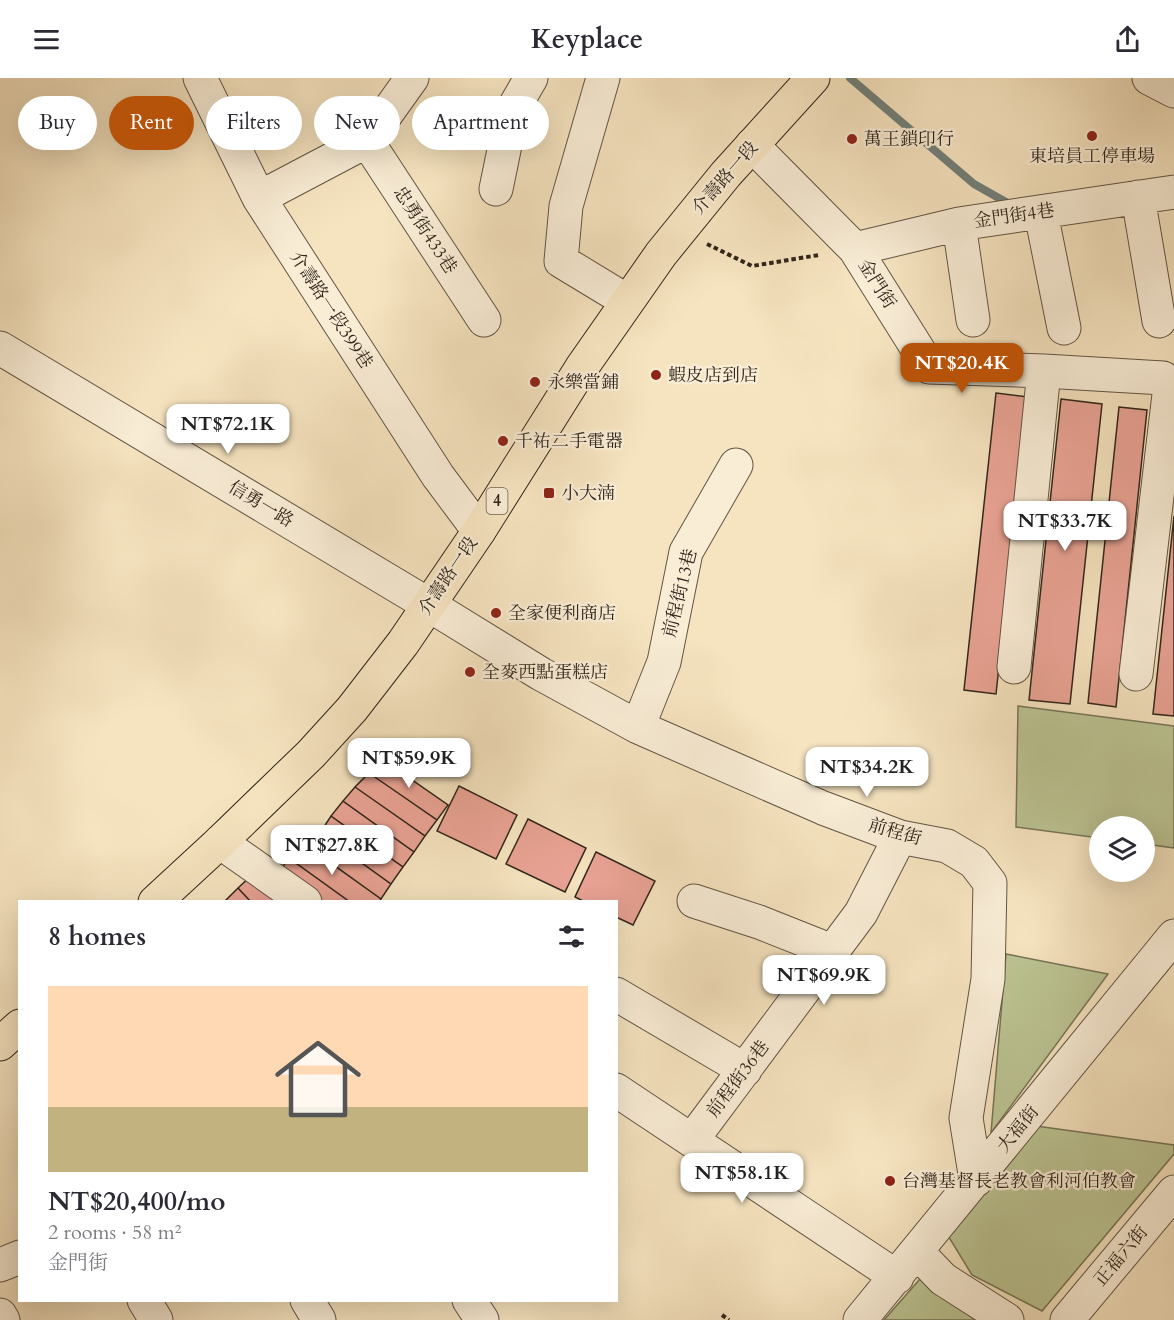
<!DOCTYPE html>
<html lang="en">
<head>
<meta charset="utf-8">
<style>
  body { margin:0; font-family:Cardo,"Noto Serif TC",serif; background:#f2f2f3; color:#2b2b33; height:100vh; display:flex; flex-direction:column; font-size:22px; white-space:nowrap }
  * { box-sizing:border-box; margin:0 }
  p { font-size:20px; color:#7c7c81 }
  .icon { flex:none; width:33px; height:33px; fill:none; stroke:currentColor; stroke-width:2; stroke-linecap:round; stroke-linejoin:round }
  .map { position:relative; flex:1; overflow:hidden }
  .side { position:absolute; left:18px; top:822px; width:600px; height:402px; display:flex; flex-direction:column; background:#fff; border-radius:0px; box-shadow:0 6px 24px #0002 }
  .side>* { flex:none }
  .top-card { position:absolute; left:18px; top:18px; width:600px; height:54px; display:flex; gap:12px }
  .buttons { position:absolute; left:1089px; top:738px; display:grid; gap:12px }
  .buttons a { display:grid; place-items:center; width:66px; height:66px; border-radius:50%; background:#fff; box-shadow:0 6px 24px #0002; font-size:30px }
  .price { position:absolute; translate:-50% -51px; padding:0 14px; border-radius:12px; background:#fff; color:#222; font-size:20px; line-height:39px; filter:drop-shadow(0 2px 3px #0008) }
  .price::after { content:''; position:absolute; left:50%; top:36px; width:18px; height:14px; margin-left:-9px; background:inherit; clip-path:polygon(0 0,100% 0,50% 100%) }
  .price.active { background:#b45309; color:#fff }
  ul { padding:0; list-style:none }
  li { display:grid; align-content:center; gap:12px; height:318px; padding:0 30px }
  li+li { border-top:2px solid #e1e1e2 }
  li span { display:grid; place-items:center; height:186px; border-radius:0px; color:#555 }
  li>.icon { margin-inline-start:auto }
  span .icon { width:108px; height:108px; fill:#fffc; stroke-width:1 }
  li b { font-size:26px }
  h2 { display:flex; justify-content:space-between; align-items:center; height:72px; padding:0 30px; font-size:26px }
  .chip { padding:0 21px; border-radius:27px; background:#fff; box-shadow:0 6px 24px #0002; font-size:21px; line-height:54px }
  .chip.active { background:#b45309; color:#fff }
  header { display:flex; justify-content:space-between; align-items:center; height:78px; padding:0 30px; background:#fff; font-size:27px; font-weight:700 }
  .map>svg:first-child { display:block }
  .green { fill:#bcc493; stroke:#767457; stroke-width:1.5 }
  .lines { fill:none; stroke-linecap:round; stroke-linejoin:round }
  .stream { stroke:#72807a; stroke-width:8 }
  .building { fill:#eaa395; stroke:#30251b; stroke-width:1.5 }
  .minor-casing { stroke:#625544; stroke-width:35 }
  .major-casing { stroke:#30251b; stroke-width:35 }
  .path { stroke:#30251b; stroke-width:4; stroke-dasharray:4.5 3; stroke-linecap:butt }
  .minor { stroke:#f9edd6; stroke-width:33 }
  .major { stroke:#f6e4c0; stroke-width:33 }
  .poi-dot { fill:#8f2418; stroke:#f9edd6; stroke-width:2 }
  .labels { text-anchor:middle; dominant-baseline:central; stroke-width:4.5; stroke-linejoin:round; paint-order:stroke }
  .shield { fill:#f9edd6; stroke:#6c6153; stroke-width:1.5 }
  .shield-label { font-size:16px; font-weight:bold; fill:#30251b }
  .poi-label { font-size:18px; fill:#30251b; stroke:#f9edd6; text-anchor:start }
  .street-label { font-size:18px; fill:#30251b; stroke:#f9edd6 }
</style>
</head>
<body>
<header><svg class="icon" aria-label="menu" viewBox="0 0 24 24"><path d="M4 6h16M4 12h16M4 18h16"/></svg>Keyplace<svg class="icon" aria-label="share" viewBox="0 0 24 24"><path d="M12 15V3M7 8l5-5 5 5M5 13v7h14v-7"/></svg></header>
<div class="map">
<svg width="1174" height="1242" viewBox="0 0 1174 1242">
  <rect width="100%" height="100%" fill="#f6e4c0"/>
  <filter id="stains"><feTurbulence type="fractalNoise" baseFrequency=".00333" numOctaves="4"/><feColorMatrix values="0 0 0 0 .2 0 0 0 0 .09 0 0 0 0 .02 0 0 0 .5 -.17"/></filter>
  <radialGradient id="worn" r=".72"><stop offset=".6" stop-color="#630" stop-opacity="0"/><stop offset="1" stop-color="#630" stop-opacity=".3"/></radialGradient>
  <!-- green -->
  <path class="green" d="M1018,628L1174,648V770L1145,766L1144,748H1100L1099,760L1016,749Z
    M1006,876L1108,896L991,1055Z
    M1036,1048L1174,1067V1076L1042,1233L972,1197L947,1156Z
    M920,1201L977,1242H884Z"/>
  <g class="lines">
    <!-- stream -->
    <path class="stream" d="M850,0L974,106L1013,128"/>
  </g>
  <!-- building -->
  <path class="building" d="M996,315L1028,319L996,616L964,612Z
    M1061,321L1102,326L1070,626L1029,622Z
    M1119,329L1147,332L1116,629L1088,625Z
    M1174,438V638L1153,636Z
    M382,681L448,727L437,742L369,695Z
    M369,695L437,742L425,758L355,709Z
    M459,708L517,737L496,781L437,753Z
    M355,709L425,758L414,774L343,723Z
    M343,723L414,774L403,789L331,738Z
    M331,738L403,789L391,806L320,755Z
    M528,741L586,770L565,814L506,786Z
    M320,755L391,806L381,821L309,769Z
    M301,764L381,821L379,824H350L289,780Z
    M596,774L655,803L633,847L616,839V824H585L575,819Z
    M289,780L350,824H318L278,795Z
    M253,796L280,824H251L238,810Z
    M238,810L251,824H228L226,822Z"/>
  <g class="lines">
    <!-- minor casing -->
    <g class="minor-casing">
      <path id="minor" d="M200,0L259,120L438,398L479,453
        M603,0L566,128L561,183L627,223
        M1149,0L1174,13
        M367,63L484,242
        M752,67L855,171L929,289L1044,293L1163,300L1170,308L1136,596
        M496,111L512,33L531,0
        M1138,119L1159,243
        M259,120L367,63L412,0
        M1041,135L1064,250
        M959,146L973,242
        M855,171L959,146L1174,114
        M0,270L429,527L541,596L638,649L823,730L900,759L947,768L974,784L990,805L988,901L966,1040L976,1102
        M1014,589L1044,293
        M638,649L664,584L686,474L736,387
        M220,764L305,824
        M694,823L759,844L832,873
        M616,916L745,992
        M616,1012L897,1199
        M692,1062L861,835L900,759
        M917,1174L943,1201L1007,1242
        M0,1187L20,1179
        M144,1222L156,1242
        M307,1222L319,1242
        M469,1222L482,1242
        M0,1237L3,1242
        M860,1242L1174,858
        M1067,1242L1174,1114"/>
    </g>
    <!-- major casing -->
    <g class="major-casing">
      <path id="major" d="M155,824L220,764L311,676L352,631L403,565L479,453L582,289L661,176L726,96L813,0
        M0,966L20,948"/>
    </g>
    <!-- path -->
    <path class="path" d="M707,166L752,188L819,177
      M722,1237L729,1242"/>
    <!-- minor -->
    <use href="#minor" class="minor"/>
    <!-- major -->
    <use href="#major" class="major"/>
  </g>
  <!-- markers -->
  <g class="poi-dot">
    <circle cx="1092" cy="58" r="6"/>
    <circle cx="852" cy="61" r="6"/>
    <circle cx="656" cy="297" r="6"/>
    <circle cx="535" cy="304" r="6"/>
    <circle cx="503" cy="363" r="6"/>
    <rect x="543" y="409" width="12" height="12" rx="3"/>
    <circle cx="496" cy="535" r="6"/>
    <circle cx="470" cy="594" r="6"/>
    <circle cx="890" cy="1103" r="6"/>
  </g>
  <g class="labels">
    <!-- shield labels -->
    <rect class="shield" x="486.5" y="410" width="21" height="26" rx="4.5"/>
    <g class="shield-label">
      <text x="497" y="423">4</text>
    </g>
    <!-- poi labels -->
    <g class="poi-label">
      <text x="864" y="61">萬王鎖印行</text>
      <text x="1092" y="78" text-anchor="middle">東培員工停車場</text>
      <text x="668" y="297">蝦皮店到店</text>
      <text x="547" y="304">永樂當鋪</text>
      <text x="515" y="363">千祐二手電器</text>
      <text x="561" y="415">小大湳</text>
      <text x="508" y="535">全家便利商店</text>
      <text x="482" y="594">全麥西點蛋糕店</text>
      <text x="902" y="1103">台灣基督長老教會利河伯教會</text>
    </g>
    <!-- street labels -->
    <g class="street-label">
      <text transform="translate(725 100) rotate(-49)">介壽路一段</text>
      <text transform="translate(1014 138) rotate(-8)">金門街4巷</text>
      <text transform="translate(425 152) rotate(57)">忠勇街433巷</text>
      <text transform="translate(877 206) rotate(58)">金門街</text>
      <text transform="translate(331 232) rotate(57)">介壽路一段399巷</text>
      <text transform="translate(261 426) rotate(31)">信勇一路</text>
      <text transform="translate(448 498) rotate(-56)">介壽路一段</text>
      <text transform="translate(680 515) rotate(-76)">前程街13巷</text>
      <text transform="translate(895 754) rotate(16)">前程街</text>
      <text transform="translate(738 1001) rotate(-53)">前程街36巷</text>
      <text transform="translate(1018 1051) rotate(-51)">大福街</text>
      <text transform="translate(1121 1178) rotate(-50)">正福六街</text>
    </g>
  </g>
  <rect width="100%" height="100%" filter="url(#stains)"/>
  <rect width="100%" height="100%" fill="url(#worn)"/>
</svg>
<div class="buttons">
<a><svg class="icon" aria-label="layers" viewBox="0 0 24 24"><path d="M12 4l9 5-9 5-9-5zM3 14l9 5 9-5"/></svg></a>
</div>
<b class="price active" style="left:962px;top:316px">NT$20.4K</b>
<b class="price" style="left:228px;top:377px">NT$72.1K</b>
<b class="price" style="left:1065px;top:474px">NT$33.7K</b>
<b class="price" style="left:409px;top:711px">NT$59.9K</b>
<b class="price" style="left:867px;top:720px">NT$34.2K</b>
<b class="price" style="left:332px;top:798px">NT$27.8K</b>
<b class="price" style="left:824px;top:928px">NT$69.9K</b>
<b class="price" style="left:742px;top:1126px">NT$58.1K</b>
<div class="top-card">
<a class="chip">Buy</a>
<a class="chip active">Rent</a>
<a class="chip">Filters</a>
<a class="chip">New</a>
<a class="chip">Apartment</a>
</div>
<section class="side">
<h2>8 homes<svg class="icon" aria-label="filters" viewBox="0 0 24 24"><path d="M4 7h16M4 17h16"/><circle cx="9" cy="7" r="2"/><circle cx="15" cy="17" r="2"/></svg></h2>
<ul>
<li><span style="background:linear-gradient(#ffd9b3 65%,#c2b280 0)"><svg class="icon" aria-label="home" viewBox="0 0 24 24"><path d="M3 11l9-7 9 7M6 9v11h12V9"/></svg></span><div><b>NT$20,400/mo</b><p>2 rooms · 58 m²</p><p>金門街</p></div></li>
</ul>
</section>
</div>
</body>
</html>
